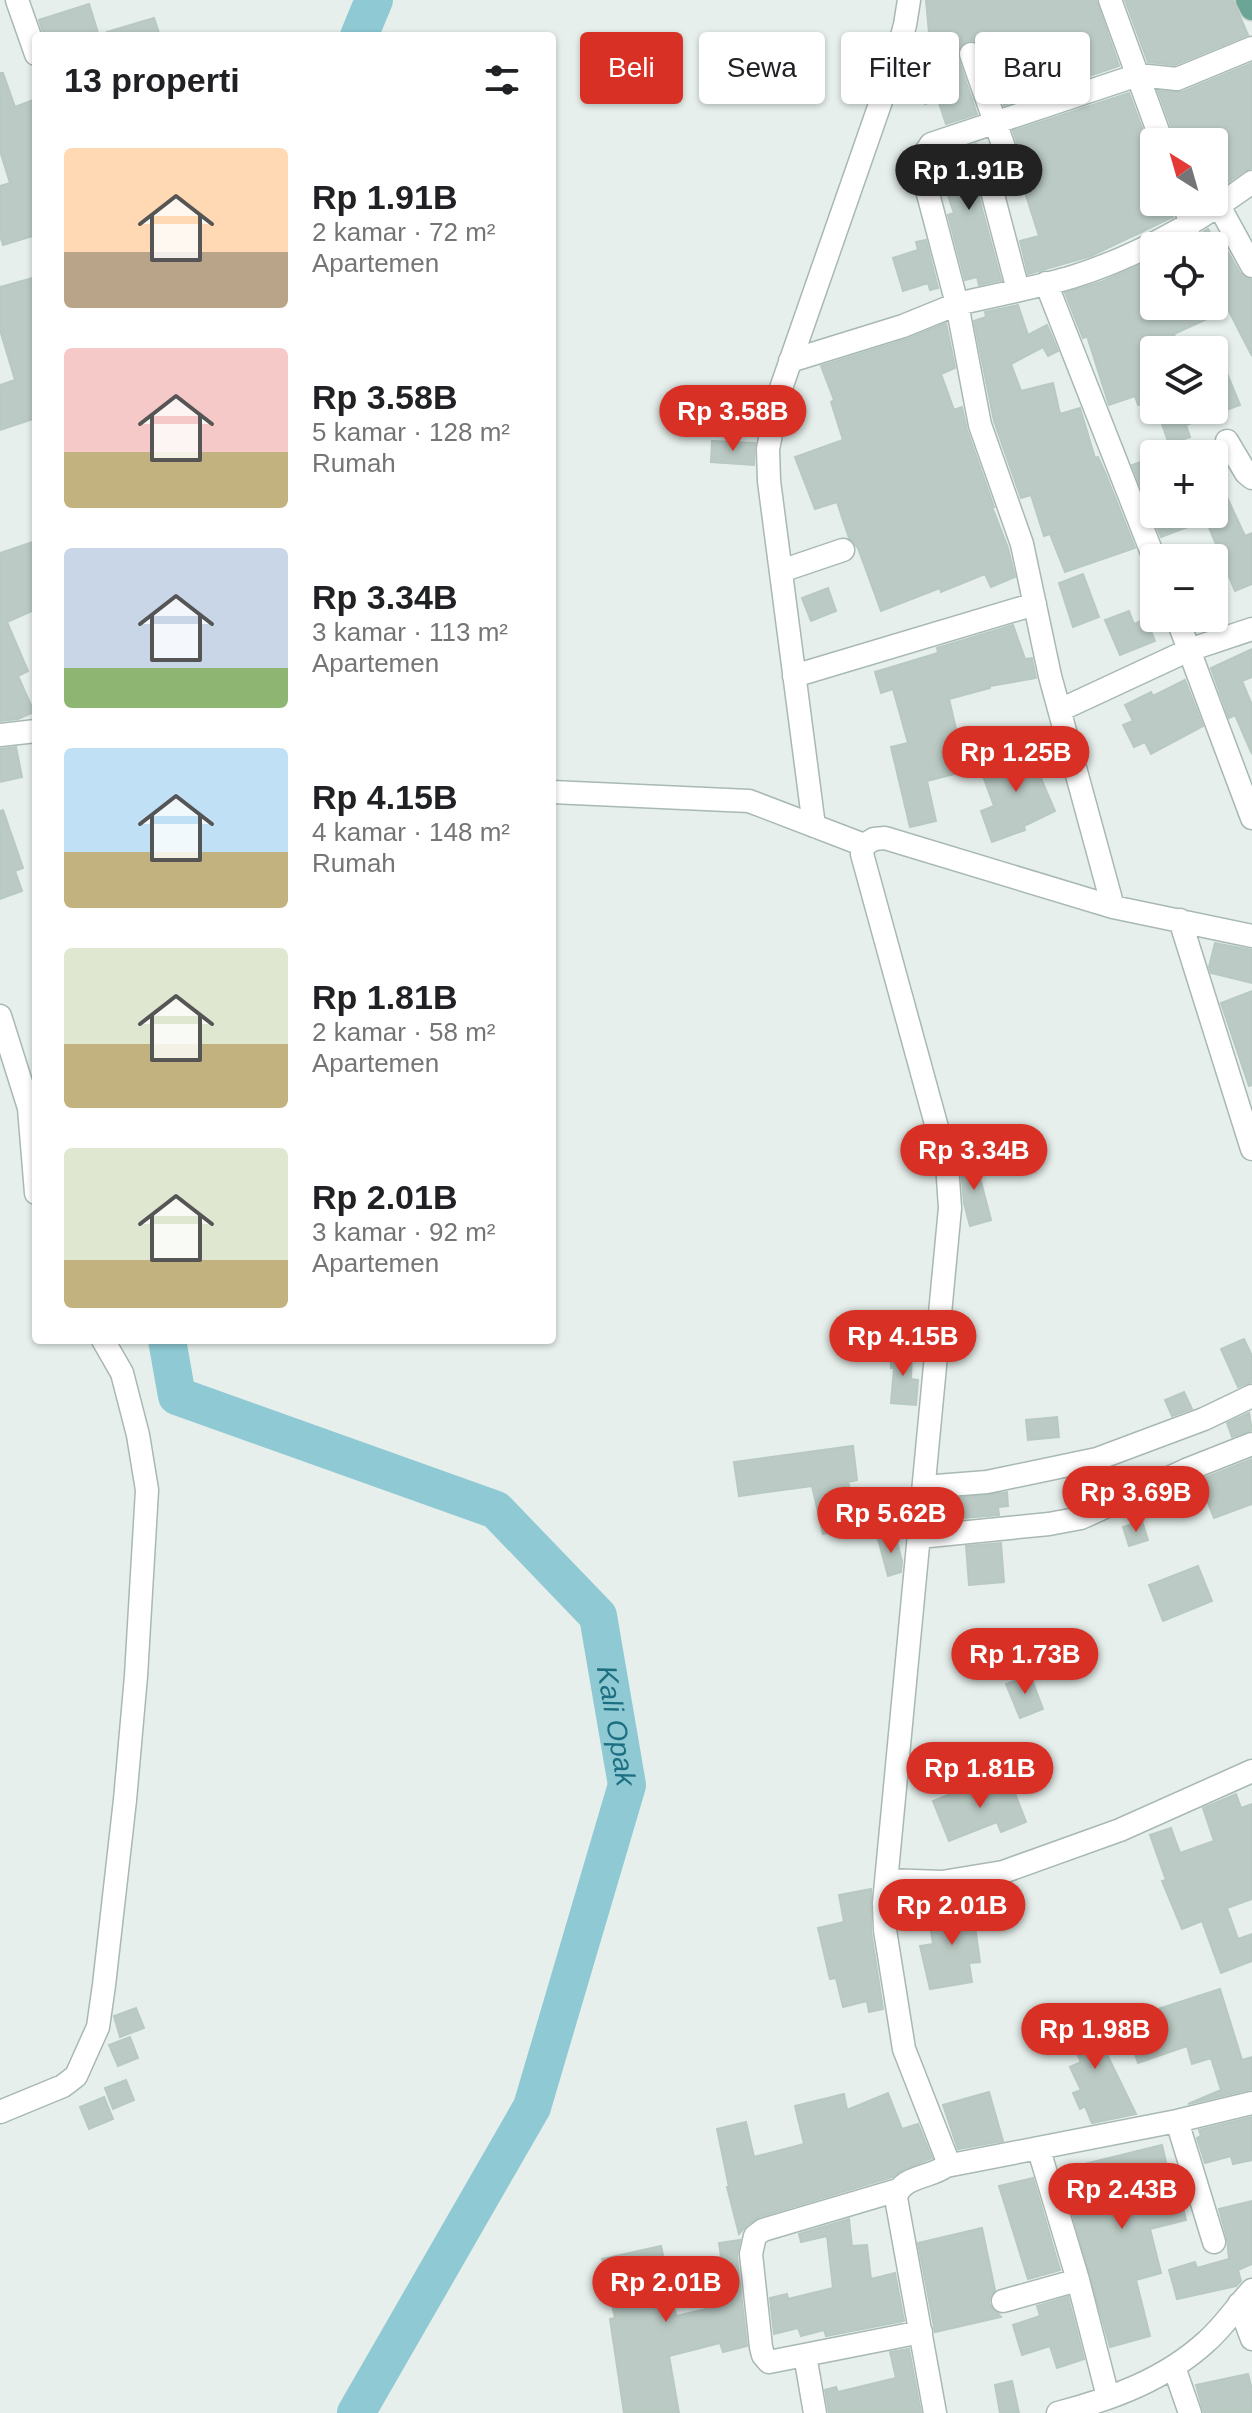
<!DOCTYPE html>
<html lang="id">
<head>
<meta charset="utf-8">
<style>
  body { margin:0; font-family:Arial,sans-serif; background:#f6f6f6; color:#202124; height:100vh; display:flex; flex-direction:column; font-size:30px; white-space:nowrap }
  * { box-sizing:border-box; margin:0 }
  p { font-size:26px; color:#757577 }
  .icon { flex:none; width:44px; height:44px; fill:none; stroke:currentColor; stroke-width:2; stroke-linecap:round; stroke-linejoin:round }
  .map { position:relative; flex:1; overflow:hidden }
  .sheet { position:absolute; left:32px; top:32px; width:524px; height:1312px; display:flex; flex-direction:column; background:#fff; border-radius:8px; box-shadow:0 2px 6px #0004 }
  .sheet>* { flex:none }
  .top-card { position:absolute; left:580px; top:32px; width:552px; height:72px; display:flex; gap:16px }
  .needle { width:52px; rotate:323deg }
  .fabs { position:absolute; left:1140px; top:128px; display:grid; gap:16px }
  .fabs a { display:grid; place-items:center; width:88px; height:88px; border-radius:8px; background:#fff; box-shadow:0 2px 6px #0004; font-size:40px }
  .price { position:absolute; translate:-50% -68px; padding:0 18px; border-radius:28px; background:#d93025; color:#fff; font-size:26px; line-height:52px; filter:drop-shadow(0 2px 4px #0008) }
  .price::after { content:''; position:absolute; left:50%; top:48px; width:24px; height:18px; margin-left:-12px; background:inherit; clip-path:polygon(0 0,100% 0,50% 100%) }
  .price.current { background:#222; color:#fff }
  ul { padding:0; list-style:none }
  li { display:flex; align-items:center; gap:24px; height:200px; padding:0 32px }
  li span { display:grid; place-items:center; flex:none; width:224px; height:160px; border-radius:8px; color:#555 }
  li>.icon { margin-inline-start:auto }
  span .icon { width:96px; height:96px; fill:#fffc; stroke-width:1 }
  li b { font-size:34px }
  h2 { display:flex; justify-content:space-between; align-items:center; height:96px; padding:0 32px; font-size:34px }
  .tag { padding:0 28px; border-radius:8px; background:#fff; box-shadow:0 2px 6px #0004; font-size:28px; line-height:72px }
  .tag.current { background:#d93025; color:#fff }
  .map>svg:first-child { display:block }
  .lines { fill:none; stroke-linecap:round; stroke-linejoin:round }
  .river { stroke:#8ec9d4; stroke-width:38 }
  .building { fill:#bbcac4; stroke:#b8c9c2; stroke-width:2 }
  .minor-casing { stroke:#a8b8b2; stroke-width:25 }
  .major-casing { stroke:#c2cac8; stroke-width:27 }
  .minor { stroke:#fff; stroke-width:22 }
  .major { stroke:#6aa596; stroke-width:24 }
  .labels { text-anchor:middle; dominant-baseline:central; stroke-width:8; stroke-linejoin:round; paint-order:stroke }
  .water-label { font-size:28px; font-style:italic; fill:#1c6f80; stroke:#f7fbf9 }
</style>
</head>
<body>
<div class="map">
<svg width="1252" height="2413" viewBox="0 0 1252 2413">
  <rect width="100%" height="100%" fill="#e6efeb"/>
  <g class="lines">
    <!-- river -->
    <g class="river">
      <path d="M359,36L374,0"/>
      <path id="s1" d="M167,1340L177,1396L496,1510L598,1616L627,1785L532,2107L356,2413"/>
    </g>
  </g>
  <!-- building -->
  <path class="building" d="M926,0H1096L1119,66L1004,105L984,49L974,40L967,41L960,46L958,58L977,114L946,124L938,100L925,104L917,82L934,76L926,54L935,51L929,33Z
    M1125,0H1233L1248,35L1175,65L1148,62Z
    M89,4L99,36H44L39,20Z
    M154,18L160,36H108L107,32Z
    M1252,63V168L1244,171L1214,192V142H1200L1195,130L1175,137L1158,91L1182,92Z
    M0,73H3L15,107L36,99V235L3,245L0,235V186L10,183L0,151Z
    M1129,93L1149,147L1154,153V202H1169L1173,217L1091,256L1028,274L1020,241L1039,236L1022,183L1025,166L1013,131Z
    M976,144L983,164L994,161L997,169L985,178L979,198L1001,280L979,285L977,277L965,280L948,215L954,213L936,161L940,156Z
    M1208,229L1217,246H1178L1196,237Z
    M926,240L938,288L930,290L928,283L903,291L893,258L918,250L916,242Z
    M1225,247L1240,273L1252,280V356L1214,282V252Z
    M1154,259V306H1202L1207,319L1174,334L1180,350H1154V400L1138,405L1135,396L1109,405L1087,336L1083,338L1065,293L1101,282Z
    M36,277V418L0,430V385L15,380L0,330V287Z
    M1018,305L1028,335L1047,325L1058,351L1048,356L1043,347L1011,364L1021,391L1053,383L1060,414L1080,408L1095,458L1098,457L1106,475L1135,548L1065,572L1050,534L1044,536L1031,495L1021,498L994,421L974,321L986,317L985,312Z
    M946,323L955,368L941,374L954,410L962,407L967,430L994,507H992L1008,548L1015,577L991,587L985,574L941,592L940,588L881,611L858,548L849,538L837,502L815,509L795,457L843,440L831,402L834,400L821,366L907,339Z
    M1214,342L1240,405L1186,425L1190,437L1169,444L1157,410H1214Z
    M712,441L755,443L754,465L711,462Z
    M1154,457V514H1214V469L1245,536L1252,533V584L1235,591L1206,520L1161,537L1132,465Z
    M36,541V609L7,622L28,671L18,676L34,712L18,719L0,721V553Z
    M1083,574L1099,617L1073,627L1059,583Z
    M828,588L836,611L811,621L802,598Z
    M1129,611L1134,624L1146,619L1155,641L1120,655L1105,620Z
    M1013,625L1025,659L1032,658L1036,678L990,686V688L949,699L966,771L927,781L936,821L910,827L891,747L908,743L893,689L881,693L875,672L938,653L937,648Z
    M1252,649V677L1242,681L1252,705V754L1235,715L1229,718L1211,668Z
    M1185,680L1203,726L1151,754L1145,742L1134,747L1123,725L1133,721L1125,705L1151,692L1153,696Z
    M1022,734L1055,811L1024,826L1025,830L992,842L981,811L994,806L983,776L1013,765L1003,743Z
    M16,747L22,777L0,782V749Z
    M3,810L23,868L15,871L22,891L0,899V811Z
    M1215,943L1252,950V983L1211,973L1209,967Z
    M1252,991V1085L1249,1086L1221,1003Z
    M974,1155L991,1220L970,1226L964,1203L960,1159Z
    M1244,1339L1252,1356V1382L1238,1387L1221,1349Z
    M891,1350H912L911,1379L918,1380L916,1405L891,1403L894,1368H891Z
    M1184,1392L1192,1409L1172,1416L1165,1400Z
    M1249,1413L1252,1430L1232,1437L1227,1423Z
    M1057,1417L1059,1437L1028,1440L1026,1420Z
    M853,1446L857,1480L848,1482L859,1525L823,1534L812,1486L739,1496L734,1462Z
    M1252,1459V1504L1214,1518L1199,1480Z
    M1007,1492L1008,1506L998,1507L999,1515L964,1518L963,1510L949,1512L948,1499Z
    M1142,1521L1148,1540L1129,1546L1123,1527Z
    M895,1534L902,1561L901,1572L888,1576L878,1539Z
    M1001,1543L1004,1582L969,1585L966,1546Z
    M1198,1566L1212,1601L1163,1621L1149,1585Z
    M1030,1675L1043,1709L1020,1718L1006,1684Z
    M1009,1778L1026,1822L1001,1832L997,1822L949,1841L933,1801L967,1787L970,1794Z
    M1236,1794L1241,1808L1252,1804V1899L1227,1908L1238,1939L1252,1934V1961L1221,1973L1202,1921L1182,1929L1162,1881L1166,1880L1150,1835L1171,1828L1180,1853L1214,1841L1203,1808Z
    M871,1889V1931L883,2009L869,2012L867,2001L843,2007L836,1978L830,1979L818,1928L844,1922L839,1895Z
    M968,1892L966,1920L974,1919L980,1962L969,1963L972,1982L930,1989L920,1946L933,1944L930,1925L946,1923L948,1895Z
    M1220,1989L1242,2060L1252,2057V2089L1188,2104L1221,2090L1211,2058L1192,2064L1187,2046L1138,2063L1124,2020Z
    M1083,2005L1136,2114L1092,2123L1085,2106L1080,2109L1073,2093L1081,2090L1070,2067L1081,2062L1059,2017Z
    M136,2008L144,2028L120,2037L114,2016Z
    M130,2037L138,2058L118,2066L109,2045Z
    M126,2080L134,2100L113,2109L105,2088Z
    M989,2092L1003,2141L958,2149L943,2105Z
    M888,2093L902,2129L918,2124L932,2158L904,2169L892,2177L759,2217L747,2225L739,2234L727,2187H729L717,2129L746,2122L754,2157L804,2144L795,2106L844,2094L847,2110Z
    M104,2097L113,2119L89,2129L80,2107Z
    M1252,2117V2160L1233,2164L1231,2156L1205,2163L1197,2138L1201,2136L1199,2130Z
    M1162,2145L1174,2196L1180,2194L1186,2220L1150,2229L1161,2273L1136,2280L1150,2336L1110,2347L1060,2170Z
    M1033,2178L1060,2270L1028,2279L999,2186Z
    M1252,2201V2264L1238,2270L1241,2281L1236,2286L1177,2299L1169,2270L1195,2262L1197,2268L1229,2259L1227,2238L1219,2209Z
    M849,2219L852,2246L867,2245L871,2279L895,2273L904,2321L826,2336L824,2330L801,2336L798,2328L774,2334L770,2298L787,2294L788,2299L833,2288L827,2236L801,2242L799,2234Z
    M982,2228L995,2290L990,2297L989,2304L1001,2317L935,2332L918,2243Z
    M740,2240L737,2256L747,2346L723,2352L720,2343L669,2356L679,2413H624L610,2319L615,2318L602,2259L661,2246L676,2316L719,2306L712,2258L721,2257L719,2243Z
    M1068,2297L1084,2359L1057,2368L1050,2346L1022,2355L1013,2325L1040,2316L1037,2306Z
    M909,2349L921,2413H829L825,2390L836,2387L838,2392L896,2378L890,2352Z
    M1248,2374L1252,2389V2413H1204L1196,2385Z
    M1012,2381L1019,2413H1000L995,2385Z"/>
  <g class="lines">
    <!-- minor casing -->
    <g class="minor-casing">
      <path id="minor" d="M17,0L36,54
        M1110,0L1162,142
        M971,54L1012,170L1010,177L998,184L993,195L1018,290
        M1183,202L1191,224
        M1219,206L1252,266
        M1046,283L1154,558
        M790,361L903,326L957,304L922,171L921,159L931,144L1138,75L1177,79L1252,48
        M1227,441L1246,473L1252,478
        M781,571L843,550
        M1177,618L1252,818
        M794,676L1035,604
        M1060,710L1189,650L1252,629
        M0,735L36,731
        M552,792L749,801L864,845
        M814,826L769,481L768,449L779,394L895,61L905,25L909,0
        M1113,907L1050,676L1022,544L980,425L957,304C995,295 1034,288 1072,277C1136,257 1198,222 1252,182
        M1180,920L1252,1149
        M0,1016L29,1108L36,1193
        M924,1487L987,1482L1097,1459L1204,1419L1252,1396
        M919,1537L1049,1524L1081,1518L1186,1470L1252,1444
        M887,1880L942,1882L1003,1872L1120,1830L1252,1771
        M0,2112L63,2086L76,2076L98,2027L104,1985L125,1800L136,1676L147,1490L138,1435L122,1373L103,1340
        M1177,2121L1214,2242
        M1039,2150L1078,2280L1108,2397
        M946,2166L1177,2121L1252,2103
        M898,2190L763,2230L755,2236L751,2254L761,2347L763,2355L769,2362L921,2332
        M1003,2301L1078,2280
        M1239,2304L1252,2339
        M805,2355L815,2413
        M1174,2367L1190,2413
        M935,2413L896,2198C900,2176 931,2178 946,2166L947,2159L904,2049L885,1930L884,1903L950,1208L947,1164L862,854L864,845L874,839L885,838L1113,907L1252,936
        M1058,2413C1112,2399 1166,2379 1207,2341C1224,2326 1237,2306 1252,2290"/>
    </g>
    <!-- major casing -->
    <g class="major-casing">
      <path id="major" d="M1248,0L1252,8"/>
    </g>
    <!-- minor -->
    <use href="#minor" class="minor"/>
    <!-- major -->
    <use href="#major" class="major"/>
  </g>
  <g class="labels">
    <!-- water labels -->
    <g class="water-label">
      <text stroke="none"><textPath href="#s1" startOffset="654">Kali Opak</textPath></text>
    </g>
  </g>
</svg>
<div class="fabs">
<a><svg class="needle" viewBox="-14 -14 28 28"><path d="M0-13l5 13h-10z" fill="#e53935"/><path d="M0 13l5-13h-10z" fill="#757577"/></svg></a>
<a><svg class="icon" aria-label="locate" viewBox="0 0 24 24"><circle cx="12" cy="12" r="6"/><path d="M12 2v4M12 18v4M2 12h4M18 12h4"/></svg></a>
<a><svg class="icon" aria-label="layers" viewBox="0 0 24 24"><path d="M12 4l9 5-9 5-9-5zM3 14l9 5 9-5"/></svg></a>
<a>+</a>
<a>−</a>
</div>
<b class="price current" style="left:969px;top:212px">Rp 1.91B</b>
<b class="price" style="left:733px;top:453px">Rp 3.58B</b>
<b class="price" style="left:1016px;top:794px">Rp 1.25B</b>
<b class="price" style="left:974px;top:1192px">Rp 3.34B</b>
<b class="price" style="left:903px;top:1378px">Rp 4.15B</b>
<b class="price" style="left:1136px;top:1534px">Rp 3.69B</b>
<b class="price" style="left:891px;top:1555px">Rp 5.62B</b>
<b class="price" style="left:1025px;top:1696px">Rp 1.73B</b>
<b class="price" style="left:980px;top:1810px">Rp 1.81B</b>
<b class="price" style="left:952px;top:1947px">Rp 2.01B</b>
<b class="price" style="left:1095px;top:2071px">Rp 1.98B</b>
<b class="price" style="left:1122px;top:2231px">Rp 2.43B</b>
<b class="price" style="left:666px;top:2324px">Rp 2.01B</b>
<div class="top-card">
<a class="tag current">Beli</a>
<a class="tag">Sewa</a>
<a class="tag">Filter</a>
<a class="tag">Baru</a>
</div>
<section class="sheet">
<h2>13 properti<svg class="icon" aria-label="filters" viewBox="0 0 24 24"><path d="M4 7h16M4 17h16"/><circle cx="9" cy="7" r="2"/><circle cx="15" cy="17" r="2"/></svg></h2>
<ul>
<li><span style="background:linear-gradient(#ffd9b3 65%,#b9a48a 0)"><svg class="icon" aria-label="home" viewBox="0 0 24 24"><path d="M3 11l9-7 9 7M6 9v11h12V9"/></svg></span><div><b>Rp 1.91B</b><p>2 kamar · 72 m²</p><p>Apartemen</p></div></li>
<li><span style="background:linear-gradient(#f6c9c9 65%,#c2b280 0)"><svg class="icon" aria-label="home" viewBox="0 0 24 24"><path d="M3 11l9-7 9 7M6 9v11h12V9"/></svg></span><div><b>Rp 3.58B</b><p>5 kamar · 128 m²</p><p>Rumah</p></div></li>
<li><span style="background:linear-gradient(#c9d6e8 75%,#8fb573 0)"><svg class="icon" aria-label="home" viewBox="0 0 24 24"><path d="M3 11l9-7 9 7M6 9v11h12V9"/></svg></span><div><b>Rp 3.34B</b><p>3 kamar · 113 m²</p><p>Apartemen</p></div></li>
<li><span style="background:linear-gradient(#bfe0f5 65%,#c2b280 0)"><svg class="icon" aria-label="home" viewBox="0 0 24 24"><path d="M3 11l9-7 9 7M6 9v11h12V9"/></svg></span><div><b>Rp 4.15B</b><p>4 kamar · 148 m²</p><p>Rumah</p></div></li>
<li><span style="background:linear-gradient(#dfe7d0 60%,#c2b280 0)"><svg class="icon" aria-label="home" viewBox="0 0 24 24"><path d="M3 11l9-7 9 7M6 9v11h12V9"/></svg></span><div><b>Rp 1.81B</b><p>2 kamar · 58 m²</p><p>Apartemen</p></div></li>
<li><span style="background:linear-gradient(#dfe7d0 70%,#c2b280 0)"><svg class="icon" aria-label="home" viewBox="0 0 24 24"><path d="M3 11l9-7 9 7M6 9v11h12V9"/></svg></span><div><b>Rp 2.01B</b><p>3 kamar · 92 m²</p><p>Apartemen</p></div></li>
</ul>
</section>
</div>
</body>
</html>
